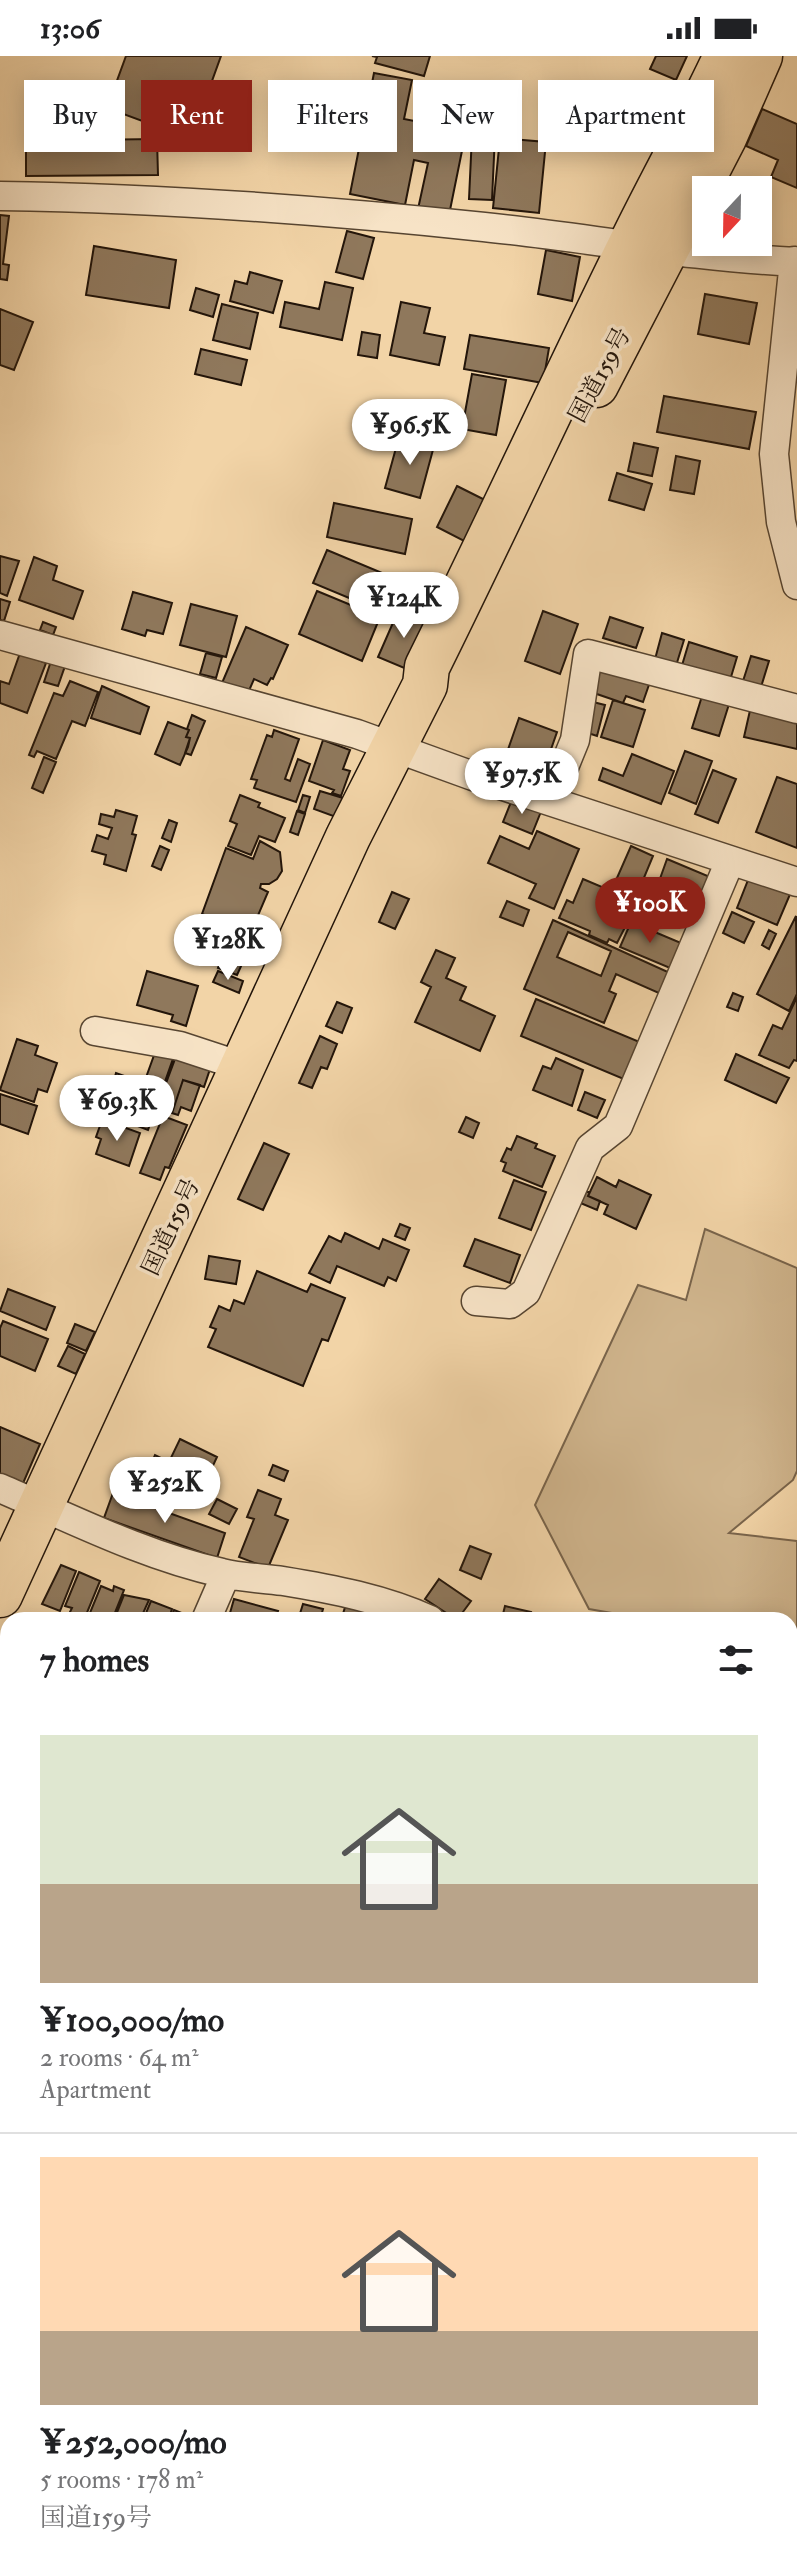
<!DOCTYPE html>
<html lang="en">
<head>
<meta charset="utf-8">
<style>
  body { margin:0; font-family:"IM FELL Double Pica","Noto Serif JP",serif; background:#f6f6f6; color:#202124; height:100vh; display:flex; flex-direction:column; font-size:30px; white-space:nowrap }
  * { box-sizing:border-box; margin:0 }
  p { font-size:26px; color:#757577 }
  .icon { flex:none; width:44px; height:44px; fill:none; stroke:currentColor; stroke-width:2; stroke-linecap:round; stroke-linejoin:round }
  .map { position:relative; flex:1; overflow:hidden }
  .panel { position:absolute; left:0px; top:1556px; width:798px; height:960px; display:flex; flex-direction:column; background:#fff; border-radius:24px 24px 0 0; box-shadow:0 4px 20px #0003 }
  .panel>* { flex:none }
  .top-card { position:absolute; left:24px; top:24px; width:750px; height:72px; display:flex; gap:16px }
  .needle { width:52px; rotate:202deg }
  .controls { position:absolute; left:692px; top:120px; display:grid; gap:16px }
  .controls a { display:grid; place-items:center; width:80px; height:80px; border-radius:0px; background:#fff; box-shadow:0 4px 20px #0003; font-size:40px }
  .price { position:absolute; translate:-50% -68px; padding:0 18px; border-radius:28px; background:#fff; color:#222; font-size:26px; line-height:52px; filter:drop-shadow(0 2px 4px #0008) }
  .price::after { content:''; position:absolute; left:50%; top:48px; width:24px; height:18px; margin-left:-12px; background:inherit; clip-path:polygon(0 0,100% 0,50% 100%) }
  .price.active { background:#8f2418; color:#fff }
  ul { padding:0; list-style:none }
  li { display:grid; align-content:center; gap:16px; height:424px; padding:0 40px }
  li+li { border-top:2px solid #e0e0e0 }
  li span { display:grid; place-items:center; height:248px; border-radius:0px; color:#555 }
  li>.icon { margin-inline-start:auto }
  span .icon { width:144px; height:144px; fill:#fffc; stroke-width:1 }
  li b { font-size:34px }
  h2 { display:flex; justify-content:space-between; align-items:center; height:96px; padding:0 40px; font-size:34px }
  .chip { padding:0 28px; border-radius:0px; background:#fff; box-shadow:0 4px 20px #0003; font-size:28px; line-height:72px }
  .chip.active { background:#8f2418; color:#fff }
  .status { display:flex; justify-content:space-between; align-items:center; height:56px; padding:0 40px; background:#fff; direction:ltr }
  .status svg { height:22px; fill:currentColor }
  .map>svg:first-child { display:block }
  .green { fill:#cfb48c; stroke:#79644b; stroke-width:2 }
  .building { fill:#8f785c; stroke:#23150a; stroke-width:2; fill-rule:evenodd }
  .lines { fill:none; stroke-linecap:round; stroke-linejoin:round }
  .street-casing { stroke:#574531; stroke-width:31 }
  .secondary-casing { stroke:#23150a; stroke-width:43 }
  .highway-casing { stroke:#23150a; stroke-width:47 }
  .street { stroke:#f7e3c6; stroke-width:28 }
  .secondary { stroke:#f7e3c6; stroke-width:40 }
  .highway { stroke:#f2d4a7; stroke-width:44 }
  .labels { text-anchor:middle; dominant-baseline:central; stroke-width:7; stroke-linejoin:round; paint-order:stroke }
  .street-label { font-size:24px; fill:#23150a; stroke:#f7e3c6 }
</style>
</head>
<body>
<div class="status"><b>13:06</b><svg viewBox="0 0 49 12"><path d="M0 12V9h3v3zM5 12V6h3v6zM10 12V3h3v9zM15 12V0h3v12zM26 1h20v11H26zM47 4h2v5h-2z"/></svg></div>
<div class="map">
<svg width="797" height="2516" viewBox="0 0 797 2516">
  <rect width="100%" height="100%" fill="#f2d4a7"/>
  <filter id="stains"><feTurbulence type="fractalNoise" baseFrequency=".0025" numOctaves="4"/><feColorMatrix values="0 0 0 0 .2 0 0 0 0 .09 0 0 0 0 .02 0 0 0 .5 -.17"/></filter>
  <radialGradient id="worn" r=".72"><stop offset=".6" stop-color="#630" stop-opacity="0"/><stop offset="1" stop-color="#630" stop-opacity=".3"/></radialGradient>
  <!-- green -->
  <path class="green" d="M705,1173L797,1212V1415L793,1424L729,1477L797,1485V1590L790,1589V1564H652L589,1553L535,1449L638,1229L686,1244Z
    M797,1945V2052L790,2049V1966Z"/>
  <!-- building -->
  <path class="building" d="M126,0H221L191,83L107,52Z
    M372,0H430L424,20L375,7L377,1Z
    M656,0H687L676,24L650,13Z
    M374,17L412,24L404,63L466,75L449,159L418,153L428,107L414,104L405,149L350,138Z
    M762,53L797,68V132L771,121L778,104L746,90Z
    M472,79H495L492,144L469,143Z
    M81,81V84L157,83L158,119L26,120V82Z
    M500,82L546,86L539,157L493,152Z
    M0,159L9,160L3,208L9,209L7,224L0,223Z
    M347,175L374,182L363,223L336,216Z
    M94,190L176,204L169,252L86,239Z
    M546,194L580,201L572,245L538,238Z
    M250,216L282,225L273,257L230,245L235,225L247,228Z
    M325,226L353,232L342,284L280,271L285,246L319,253Z
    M196,232L219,239L213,261L190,254Z
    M705,238L757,247L749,288L698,278Z
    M401,246L430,252L424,277L445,281L439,309L390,299Z
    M222,248L258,257L250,293L213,284Z
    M0,253L33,266L14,314L0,309Z
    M362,276L380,279L377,302L358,299Z
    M470,279L549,292L543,327L464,313Z
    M201,293L247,304L241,329L195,318Z
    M472,318L506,324L496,379L462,373Z
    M664,340L756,356L749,393L657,376Z
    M399,381L434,390L420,442L385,432Z
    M634,387L658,392L652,420L628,415Z
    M676,400L700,405L694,438L670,434Z
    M617,417L652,428L644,454L609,444Z
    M457,430L487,445L466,486L437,471Z
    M334,447L412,463L405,498L327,481Z
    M327,494L387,519L373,552L313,527Z
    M0,500L19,505L7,540L0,537Z
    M34,501L57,510L53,524L83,535L73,563L19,544Z
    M407,518L432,529L420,558L394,547Z
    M317,535L380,561L362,605L299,578Z
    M133,536L172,547L163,578L147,574L145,580L122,573Z
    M0,543L10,546L4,565L0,564Z
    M191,548L237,560L226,601L180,589Z
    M399,553L429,566L409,614L378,601Z
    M543,555L578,568L560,618L525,605Z
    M610,561L643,572L636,592L603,582Z
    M43,566L56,571L53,579L40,574Z
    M246,571L288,589L273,623L271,622L267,629L254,623L248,637L222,627Z
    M662,577L684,584L675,613L654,607Z
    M689,586L737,601L728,631L680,616Z
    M20,597L46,607L27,657L0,647V625L9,628Z
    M206,597L222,601L216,622L200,618Z
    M751,600L769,605L761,631L743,625Z
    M51,605L65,610L58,630L44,626Z
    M600,606L651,623L643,646L626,640L623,647L591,636Z
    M70,625L98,636L85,670L72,665L56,703L37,695L34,701L29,699L54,637L63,640Z
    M102,630L149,651L140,678L91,662Z
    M703,637L730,645L719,680L692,672Z
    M613,644L645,654L633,691L601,681Z
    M593,646L605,649L597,680L585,676Z
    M751,650L797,661V693L744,681Z
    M192,659L205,665L191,699L185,697L190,682L186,681L189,674L187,673Z
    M519,662L557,676L542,719L504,705Z
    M168,666L189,674L186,681L190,682L188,691L180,709L155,698Z
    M274,674L299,683L285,723L290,725L298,703L310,708L296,746L254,732L257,724L251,723L267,679L272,681Z
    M323,684L350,694L343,713L350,715L341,740L332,737L334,734L309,725Z
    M685,695L712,705L696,748L669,737Z
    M632,698L674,715L661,748L599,724L603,712L623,720Z
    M44,701L56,706L43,737L32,732Z
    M713,714L736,723L718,767L695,758Z
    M777,721L797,728V792L756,776Z
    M320,735L343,742L336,761L314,753Z
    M240,739L260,747L258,751L285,762L275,786L259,780L251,799L228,790L237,768L230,765Z
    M303,739L310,741L305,757L298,754Z
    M513,741L542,753L532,778L503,766Z
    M116,754L137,760L132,778L136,779L126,815L104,808L106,799L92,795L97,779L108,783L112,772L99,768L101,758L114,761Z
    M297,755L305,758L298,779L290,776Z
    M169,764L177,767L171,786L162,782Z
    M537,775L579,793L554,853L529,842L536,828L488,807L500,780L529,793Z
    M260,785L280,796L282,815L277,823L269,828H261L260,832L268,836L250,878L202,858L226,792L253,803Z
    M160,790L169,794L161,814L152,810Z
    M631,790L653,800L643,824L653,829L646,845L613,831Z
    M667,803L710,821L693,862L680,857L679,861L651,848Z
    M750,819L791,836L777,869L737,852Z
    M583,823L602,831L597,843L605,847L610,834L638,846L617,887L609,883L607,887L589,879L590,875L559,862L567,844L573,847Z
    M392,836L409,843L395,873L379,866Z
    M507,845L529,854L523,870L500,861Z
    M732,856L754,866L744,887L723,877Z
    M796,860L797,938L789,955L757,938Z
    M553,864L670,917L661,938L616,918L609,935L616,938L604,967L524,933ZM568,876L611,895L601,920L557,901Z
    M631,866L681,887L670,912L620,891Z
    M769,874L776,878L769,893L762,889Z
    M234,879L242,882L234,903L225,900Z
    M436,894L455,902L446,922L466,931L460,944L495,960L480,995L415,966L431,931L421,926Z
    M223,900L242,908L237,919L218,912Z
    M147,915L198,930L186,970L171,965L173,959L137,949Z
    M218,915L243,925L239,937L213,926Z
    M733,937L743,941L738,955L727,951Z
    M797,941V1005L794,1004L789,1012L759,999L773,969L782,973Z
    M536,943L642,987L626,1024L521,980Z
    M337,946L352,952L342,977L326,970Z
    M320,980L337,988L327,1013L321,1011L312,1032L299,1027Z
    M17,983L38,990L35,999L57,1007L47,1036L38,1033L34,1046L0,1034Z
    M157,991L175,997L148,1074L122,1064L121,1069L100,1061L106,1043L117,1047L120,1038L111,1035L116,1017L144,1027Z
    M178,995L212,1007L204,1031L183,1024L174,1051L159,1046Z
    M736,998L789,1022L776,1047L725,1024Z
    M556,1002L583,1014L572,1050L533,1034L543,1010L551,1013Z
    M183,1024L200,1029L191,1055L181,1051L178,1059L172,1057Z
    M585,1036L605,1044L597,1062L578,1054Z
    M0,1038L37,1050L28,1078L0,1068Z
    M163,1060L187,1069L169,1112L165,1111L160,1124L140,1117Z
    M466,1061L479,1067L473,1082L459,1076Z
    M101,1067L114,1072L115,1068L140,1077L129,1110L96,1098L101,1083L96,1081Z
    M517,1080L537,1088L535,1092L555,1100L542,1131L503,1115L506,1107L501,1105L507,1092L511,1094Z
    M264,1087L289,1098L263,1154L238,1143Z
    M597,1121L616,1131L619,1124L651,1139L636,1173L604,1158L608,1149L588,1140Z
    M514,1124L546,1136L531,1174L499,1162Z
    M583,1136H590L588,1140L600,1145L597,1154L578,1146Z
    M400,1168L410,1172L405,1184L395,1180Z
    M345,1177L379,1193L383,1183L409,1194L396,1225L388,1221L384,1230L337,1210L330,1227L309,1217L329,1180L341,1186Z
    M475,1183L520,1199L510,1227L464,1210Z
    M209,1200L240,1205L236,1228L205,1223Z
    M257,1215L307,1236L311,1228L345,1242L328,1285L322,1283L303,1330L208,1291L216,1273L210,1271L219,1250L230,1255L234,1244L244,1248Z
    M8,1233L55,1251L46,1274L0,1255Z
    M3,1265L48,1283L35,1315L0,1300V1272Z
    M75,1268L95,1276L86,1295L67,1287Z
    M68,1290L85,1298L76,1318L58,1310Z
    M0,1371L40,1388L21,1432L0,1423Z
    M180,1383L217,1401L202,1433L206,1434L199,1449L144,1424L155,1399L169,1406Z
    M273,1409L288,1415L284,1425L269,1419Z
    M258,1434L281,1443L275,1459L288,1464L268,1512L239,1501L254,1463L247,1461Z
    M113,1437L225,1477L217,1502L104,1462Z
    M217,1443L237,1453L229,1468L209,1458Z
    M470,1490L491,1498L481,1523L460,1514Z
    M61,1509L76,1515L60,1555L42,1548Z
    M79,1516L100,1525L84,1564L69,1558L72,1552L65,1550Z
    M439,1523L471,1545L457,1564L425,1543Z
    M101,1530L113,1535L114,1530L124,1534L112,1564H87Z
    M124,1539L149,1544L140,1564H114Z
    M234,1543L278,1555L275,1564H228Z
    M151,1545L172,1553L168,1564H143Z
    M347,1545L369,1553L365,1564H341Z
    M303,1548L323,1553L320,1564H298Z
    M505,1550L531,1556L529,1564L502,1562Z
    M174,1554L197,1563L196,1564H170Z
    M0,1788L8,1792L0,1815Z
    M792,1814L797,1815V1868L790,1866V1820Z
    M0,1853L8,1856V1920L0,1917Z
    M796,1886L797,1887V1928L790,1925V1901Z
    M0,1926L8,1928V2034L0,2031Z
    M0,2087L8,2090L0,2114Z
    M3,2161L8,2164V2205L3,2214L0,2213V2167Z
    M796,2232H797V2266L790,2263L796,2251L790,2248V2244Z
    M0,2276L8,2280V2303L5,2309L0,2307Z
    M791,2326L797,2328V2361L790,2358Z
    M0,2339L8,2343V2375L0,2390Z
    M790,2419L797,2423L795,2473L790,2470Z
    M4,2463L8,2467V2494L0,2504V2469Z
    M8,2505V2508H58L61,2510L57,2516H0Z
    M172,2508H205L209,2511L206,2516H184Z
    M350,2508H383L396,2516H345Z
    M641,2508H653L663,2516H634Z
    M674,2508H705L697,2516H680Z"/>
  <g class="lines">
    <!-- street casing -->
    <g class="street-casing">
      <path id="street" d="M0,140C161,142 323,154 484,171C588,182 692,201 797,206
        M794,205L774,398L781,466L797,529
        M0,579L357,678L473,720L797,826
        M551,743L575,684L588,598L797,653
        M95,975L180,990L244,1011
        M476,1245L510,1248L526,1236L590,1092L618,1070L730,805
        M0,1432C72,1463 145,1500 222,1517C242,1522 263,1522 283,1525C332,1533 384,1543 430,1564
        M206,1564L226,1518
        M790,1779L797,1781
        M0,2047L8,2049
        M790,2289L797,2292
        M0,2425L8,2429
        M148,2508L162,2516"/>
    </g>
    <!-- secondary casing -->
    <g class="secondary-casing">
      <path id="secondary" d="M783,2516L797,2508"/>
    </g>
    <!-- highway casing -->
    <g class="highway-casing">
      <path id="highway" d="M596,329L724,82L760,0
        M0,1539L348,781L425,629L427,611C496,472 561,330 630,190C661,126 696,65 726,0"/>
    </g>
    <!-- street -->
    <use href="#street" class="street"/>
    <!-- secondary -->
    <use href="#secondary" class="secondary"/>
    <!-- highway -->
    <use href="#highway" class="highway"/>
  </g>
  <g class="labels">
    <!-- street labels -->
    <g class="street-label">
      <text transform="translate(600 319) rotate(-62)">国道159号</text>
      <text transform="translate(171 1171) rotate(-65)">国道159号</text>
    </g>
  </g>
  <rect width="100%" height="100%" filter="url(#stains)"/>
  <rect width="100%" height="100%" fill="url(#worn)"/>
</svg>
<div class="controls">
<a><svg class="needle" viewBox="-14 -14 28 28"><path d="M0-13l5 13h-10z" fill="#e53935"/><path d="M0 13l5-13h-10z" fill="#757577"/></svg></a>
</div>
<b class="price" style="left:410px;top:411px">¥96.5K</b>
<b class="price" style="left:404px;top:584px">¥124K</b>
<b class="price" style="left:522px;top:760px">¥97.5K</b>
<b class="price active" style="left:650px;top:889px">¥100K</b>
<b class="price" style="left:228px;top:926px">¥128K</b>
<b class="price" style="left:117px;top:1087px">¥69.3K</b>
<b class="price" style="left:165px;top:1469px">¥252K</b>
<div class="top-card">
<a class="chip">Buy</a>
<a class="chip active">Rent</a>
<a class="chip">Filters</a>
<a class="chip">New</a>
<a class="chip">Apartment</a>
</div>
<section class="panel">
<h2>7 homes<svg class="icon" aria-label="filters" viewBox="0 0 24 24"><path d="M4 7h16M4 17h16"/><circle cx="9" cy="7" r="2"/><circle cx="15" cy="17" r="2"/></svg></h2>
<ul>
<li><span style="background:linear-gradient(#dfe7d0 60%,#b9a48a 0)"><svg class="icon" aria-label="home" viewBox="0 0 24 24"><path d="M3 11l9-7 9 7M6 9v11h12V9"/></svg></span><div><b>¥100,000/mo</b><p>2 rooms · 64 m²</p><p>Apartment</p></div></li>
<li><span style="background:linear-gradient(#ffd9b3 70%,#b9a48a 0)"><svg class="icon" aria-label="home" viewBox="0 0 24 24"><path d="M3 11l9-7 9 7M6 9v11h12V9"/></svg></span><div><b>¥252,000/mo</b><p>5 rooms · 178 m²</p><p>国道159号</p></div></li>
</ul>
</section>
</div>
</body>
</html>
